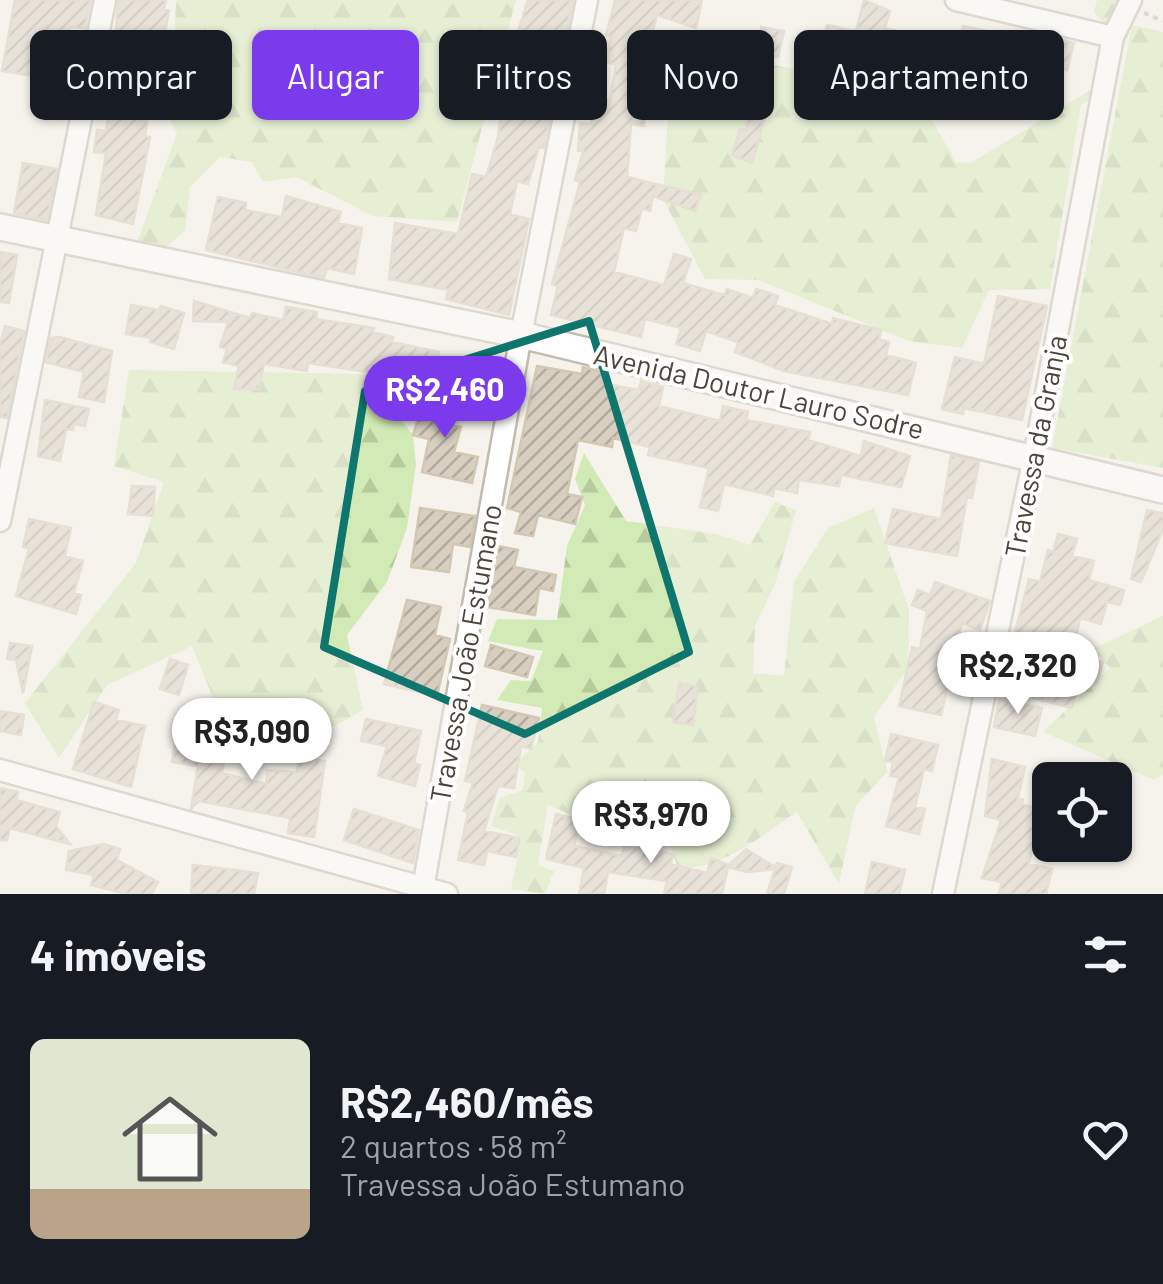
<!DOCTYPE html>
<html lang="pt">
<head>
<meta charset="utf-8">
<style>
  body { margin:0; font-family:Barlow,sans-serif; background:#242831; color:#f1f3f6; height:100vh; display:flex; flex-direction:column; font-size:38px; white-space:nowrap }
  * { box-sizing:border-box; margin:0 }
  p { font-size:32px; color:#9ea1a6 }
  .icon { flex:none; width:55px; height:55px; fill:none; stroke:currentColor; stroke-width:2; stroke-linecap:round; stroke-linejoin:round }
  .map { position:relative; height:894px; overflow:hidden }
  .drawer { display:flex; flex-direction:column; background:#171b24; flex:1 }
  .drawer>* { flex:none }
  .hud { position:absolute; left:30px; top:30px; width:1105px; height:90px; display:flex; gap:20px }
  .controls { position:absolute; left:1032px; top:762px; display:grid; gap:20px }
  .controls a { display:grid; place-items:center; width:100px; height:100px; border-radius:15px; background:#171b24; box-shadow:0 2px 8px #0004; font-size:50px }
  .price { position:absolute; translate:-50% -85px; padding:0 22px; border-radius:35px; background:#fff; color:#222; font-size:32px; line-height:65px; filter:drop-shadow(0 2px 5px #0008) }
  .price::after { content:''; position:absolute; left:50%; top:60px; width:30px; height:22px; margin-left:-15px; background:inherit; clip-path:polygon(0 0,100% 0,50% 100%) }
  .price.on { background:#7c3aed; color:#fff }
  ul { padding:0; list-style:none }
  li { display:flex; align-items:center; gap:30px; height:250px; padding:0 30px }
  li span { display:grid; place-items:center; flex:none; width:280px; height:200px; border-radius:15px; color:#555 }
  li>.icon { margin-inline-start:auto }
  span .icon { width:120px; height:120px; fill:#fffc; stroke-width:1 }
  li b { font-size:42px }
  h2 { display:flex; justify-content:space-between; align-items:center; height:120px; padding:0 30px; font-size:42px }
  .chip { padding:0 35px; border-radius:15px; background:#171b24; box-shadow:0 2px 8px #0004; font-size:35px; line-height:90px }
  .chip.on { background:#7c3aed; color:#fff }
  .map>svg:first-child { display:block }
  .forest { fill:url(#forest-firs) }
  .building { fill:url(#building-hatch); stroke:#d3c7b4; stroke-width:2.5 }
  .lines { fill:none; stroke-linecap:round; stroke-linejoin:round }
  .minor-casing { stroke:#c2bbae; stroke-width:25 }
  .tertiary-casing { stroke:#c2bbae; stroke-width:30 }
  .path { stroke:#c4b79f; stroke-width:4; stroke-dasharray:5 5; stroke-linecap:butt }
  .minor { stroke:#fff; stroke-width:20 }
  .tertiary { stroke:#fff; stroke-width:25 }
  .marked { fill:none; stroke:#0f766e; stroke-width:8; stroke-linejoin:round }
  .labels { text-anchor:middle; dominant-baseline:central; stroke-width:8; stroke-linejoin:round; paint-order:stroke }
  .street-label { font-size:28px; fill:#4b4439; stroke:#fff }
</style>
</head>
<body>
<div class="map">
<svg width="1163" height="894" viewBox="0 0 1163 894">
  <defs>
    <pattern id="forest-firs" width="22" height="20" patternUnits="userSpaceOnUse" patternTransform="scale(2.5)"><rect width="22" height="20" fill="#d2eab5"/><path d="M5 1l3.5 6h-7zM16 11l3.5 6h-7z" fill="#b6ca9c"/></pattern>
    <pattern id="building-hatch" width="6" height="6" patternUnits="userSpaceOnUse" patternTransform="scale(2.5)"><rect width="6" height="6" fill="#d8cfc1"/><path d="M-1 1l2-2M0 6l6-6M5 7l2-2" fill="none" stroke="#b1aa9e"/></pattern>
  </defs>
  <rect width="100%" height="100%" fill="#f6f3ec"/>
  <!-- forest -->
  <path class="forest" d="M176,0H516L457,222L373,216L296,177L263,182L252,162L220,157L190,187L185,231L160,252L138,240L177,133L162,105L174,58Z
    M1097,0H1119L1107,26L1094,12Z
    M1132,25L1163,32V468L1052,448Z
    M693,39L736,48L772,65L819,73L846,91L894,90L897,113L930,117L956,162L971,163L1089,91L1093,98L1081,105L1050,289L989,290L962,348L909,341L758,280L705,279L663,199L671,61Z
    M129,370L365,374L413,435L416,464L407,528L387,582L347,635L363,710L313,738L240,763L192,646L107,685L59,758L25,703L136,563L164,482L114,466Z
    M584,453L626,521L716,534L750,545L775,502L796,510L775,584L755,626L753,673L784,676L794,582L828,528L874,508L909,610L908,668L874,717L887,772L855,807L839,884L797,812C760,836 724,869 678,868L669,842L607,844L583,820L548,805L538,865L554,871L545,894L511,889L522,837L491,826L500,798L523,790L525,773L515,764L538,742L542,708L497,700L511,680L531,681L543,651L488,641L497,619L557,620L567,546L585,505L575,479Z
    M1163,616V774L1154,780L1043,732L1110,668L1093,649Z"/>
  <!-- building -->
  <path class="building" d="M15,0H91L85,28L70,27L62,80L2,71Z
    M118,0H166L164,9L169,10L161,57L151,55L145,102H150L145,136L150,137L133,224L96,215L106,153L94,152L97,130L106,131L112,93Z
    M528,0H573L544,148L539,147L528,184L517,181L510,214L529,219L509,315L446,299L448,290L389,279L395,223L458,234L472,174L486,177L498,137L501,112L496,111L502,82Z
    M615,0H702L696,28L657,15L646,58L659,60V76L655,97L649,96L644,126L631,124L627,177L701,195L695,211L653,196L650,211L642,209L636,231L624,228L614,272L664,285L674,254L691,259L683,283L724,295L727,289L753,298L756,289L778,296L775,305L832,324L833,318L881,330L879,339L889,342L886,355L916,363L908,395L784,371L735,352L738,342L706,331L700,351L676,344L681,328L645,319L641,337L551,315L558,286L552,284L580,182L575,180L583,151H578L580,123L591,124L595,98L610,100L616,64L606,62L611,37L606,35Z
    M864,0L890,11L885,28L916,36L911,55L933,63L917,112L901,107L908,80L873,75L869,89L834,79L836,72L817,67L827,25L856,31Z
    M963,26L1010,36L1007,44L1051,50L1055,38L1074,43L1067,70L1044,64L1039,86L998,79L989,109L964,91L968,76L951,72Z
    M761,27L784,31L778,57L758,52Z
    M751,99L769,102L752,163L732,155L740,129L746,131Z
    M23,163L57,169L47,220L14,213Z
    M286,196L341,212L338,223L362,228L354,274L327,268L324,278L206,250L218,197L246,203L245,210L282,217Z
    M0,252L17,255L9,303L0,302Z
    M998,296L1047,306L1022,420L964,408L963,414L942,409L955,357L984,364Z
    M194,301L250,318L252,313L283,320L286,307L317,312L316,319L374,328L373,332L393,337L392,342L439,352L433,382L308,363L307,371L264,364L259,389H234L239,366L223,362L227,349L220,347L228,322L193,321Z
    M131,305L159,310L161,306L184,313L174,349L150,342L151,338L126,334Z
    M5,326L24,331L7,418L0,417V344Z
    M59,337L112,351L104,402L79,397L84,372L46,362L51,338Z
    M537,366L582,374L583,367L603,372L601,383L639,390L641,381L663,387L659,406L720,421L723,406L748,412L746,420L810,432L808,440L861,456L864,441L910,456L901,487L841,475L839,486L799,480L797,493L774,488L773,496L724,484L718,511L700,507L709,468L648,455L650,447L613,438L612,447L578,440L567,494L582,497L575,524L538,515L533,536L515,533L521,512L507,508Z
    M438,388L460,393L453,425L461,427L454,452L478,457L472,483L422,472L429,439L413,435L419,416L431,419Z
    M45,400L89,409L85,426L74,424L73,430L66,429L60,461L38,456Z
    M951,455L979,462L972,498L967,497L957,556L885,543L893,509L941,519Z
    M132,486L155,487L153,516L128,514Z
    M420,508L475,516L470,547L453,544L449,572L411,567Z
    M1147,510L1163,513V529L1141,582L1131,579Z
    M29,519L71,528L65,556L83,561L74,593L81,595L76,614L16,596L29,548L23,547Z
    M1058,534L1077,539L1072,556L1094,561L1089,580L1124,590L1120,605L1107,602L1101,624L1080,618L1072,656L1103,662L1097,684L1080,680L1072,708L1033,698L1040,672L1006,666L1029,579L1040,582L1048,550L1053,552Z
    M498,546L518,550L514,567L556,575L553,591L539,588L535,615L487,607Z
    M935,582L990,601L980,630L962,623L941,715L899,706L912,647L920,649L927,611L912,605L918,590L930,595Z
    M407,600L441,607L435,635L450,639L437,696L384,684Z
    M10,643L32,646L23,693L16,660L7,659Z
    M491,645L533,657L527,677L485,666Z
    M170,659L188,665L179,695L160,689Z
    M679,683L698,687L693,725L673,722Z
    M999,699L1042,708L1035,736L994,727Z
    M94,702L119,710L116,720L145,726L131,787L73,769Z
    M482,705L539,718L531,749L521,746L514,788L498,786L484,831L520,838L516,857L487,851L484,865L458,860L468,813L464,811L473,782L465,781Z
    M0,711L24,715L21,735L0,731Z
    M180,717L204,721L200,746L226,750L222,773L266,784L267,770L297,772L299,757L325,761L314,837L288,833L290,818L199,801L191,809L198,766L172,762Z
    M366,719L421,731L414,763L420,765L415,786L378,776L387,746L361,741Z
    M891,734L938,745L932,771L924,769L915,807L925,809L919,834L886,826L899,777L890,776L893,762L885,761Z
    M992,759L1025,767L1018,798L1023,799L1022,804L1050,813V831L1037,826L1029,864L1052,869L1046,894H999L1002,882L982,878L1001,820L985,816Z
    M0,788L18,792L16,800L60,812L56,826L70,844L10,828L7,840H0Z
    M354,809L419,830L413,863L344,840Z
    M556,814L580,820L574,846L622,856L624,847L658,850L674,855L670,864L707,873L711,858L729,865L746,849L775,867L777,863L792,867L784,894H767L775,869L747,872L728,867L722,894H664L667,881L608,872L604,894H579L584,868L546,859Z
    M104,844L120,849L117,860L158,882L152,894H127L91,885L94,875L66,870L69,851Z
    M872,862L905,870L899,894H865Z
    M193,865L258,873L254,894H191Z"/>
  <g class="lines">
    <!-- minor casing -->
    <g class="minor-casing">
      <path id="minor" d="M956,0L1113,37
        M0,521L105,0
        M0,770L447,894
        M422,894L521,335L587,0
        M943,894L1034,457L1113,37L1131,0"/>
    </g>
    <!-- tertiary casing -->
    <g class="tertiary-casing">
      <path id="tertiary" d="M0,227L521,335L1163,490"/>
    </g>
    <!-- path -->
    <path class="path" d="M1144,13L1163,21"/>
    <!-- minor -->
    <use href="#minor" class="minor"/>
    <!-- tertiary -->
    <use href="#tertiary" class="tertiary"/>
  </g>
  <!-- marked area -->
  <path d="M0 0H1163V894H0ZM589,321L689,652L525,734L324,647L365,391Z" fill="#f6f3ec" fill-opacity=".55" fill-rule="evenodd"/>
  <path class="marked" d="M589,321L689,652L525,734L324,647L365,391Z"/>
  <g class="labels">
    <!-- street labels -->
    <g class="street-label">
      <text transform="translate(759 391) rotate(13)">Avenida Doutor Lauro Sodre</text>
      <text transform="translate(1035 446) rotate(-79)">Travessa da Granja</text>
      <text transform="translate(465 653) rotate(-80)">Travessa João Estumano</text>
    </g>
  </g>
</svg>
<div class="controls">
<a><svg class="icon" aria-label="locate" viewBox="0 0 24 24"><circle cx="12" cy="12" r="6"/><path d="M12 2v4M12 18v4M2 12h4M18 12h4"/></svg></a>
</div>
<b class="price on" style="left:445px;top:441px">R$2,460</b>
<b class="price" style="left:1018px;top:717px">R$2,320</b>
<b class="price" style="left:252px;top:783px">R$3,090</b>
<b class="price" style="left:651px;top:866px">R$3,970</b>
<div class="hud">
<a class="chip">Comprar</a>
<a class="chip on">Alugar</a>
<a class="chip">Filtros</a>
<a class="chip">Novo</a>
<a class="chip">Apartamento</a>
</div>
</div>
<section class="drawer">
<h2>4 imóveis<svg class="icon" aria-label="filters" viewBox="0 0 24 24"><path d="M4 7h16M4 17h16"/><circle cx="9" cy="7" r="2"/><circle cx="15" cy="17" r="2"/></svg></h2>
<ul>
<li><span style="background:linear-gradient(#dfe7d0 75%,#b9a48a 0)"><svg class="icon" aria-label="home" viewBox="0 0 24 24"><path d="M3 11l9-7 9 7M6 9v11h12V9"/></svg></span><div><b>R$2,460/mês</b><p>2 quartos · 58 m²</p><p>Travessa João Estumano</p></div><svg class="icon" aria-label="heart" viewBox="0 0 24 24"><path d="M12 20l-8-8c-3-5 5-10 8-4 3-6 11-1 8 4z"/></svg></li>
</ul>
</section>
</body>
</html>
